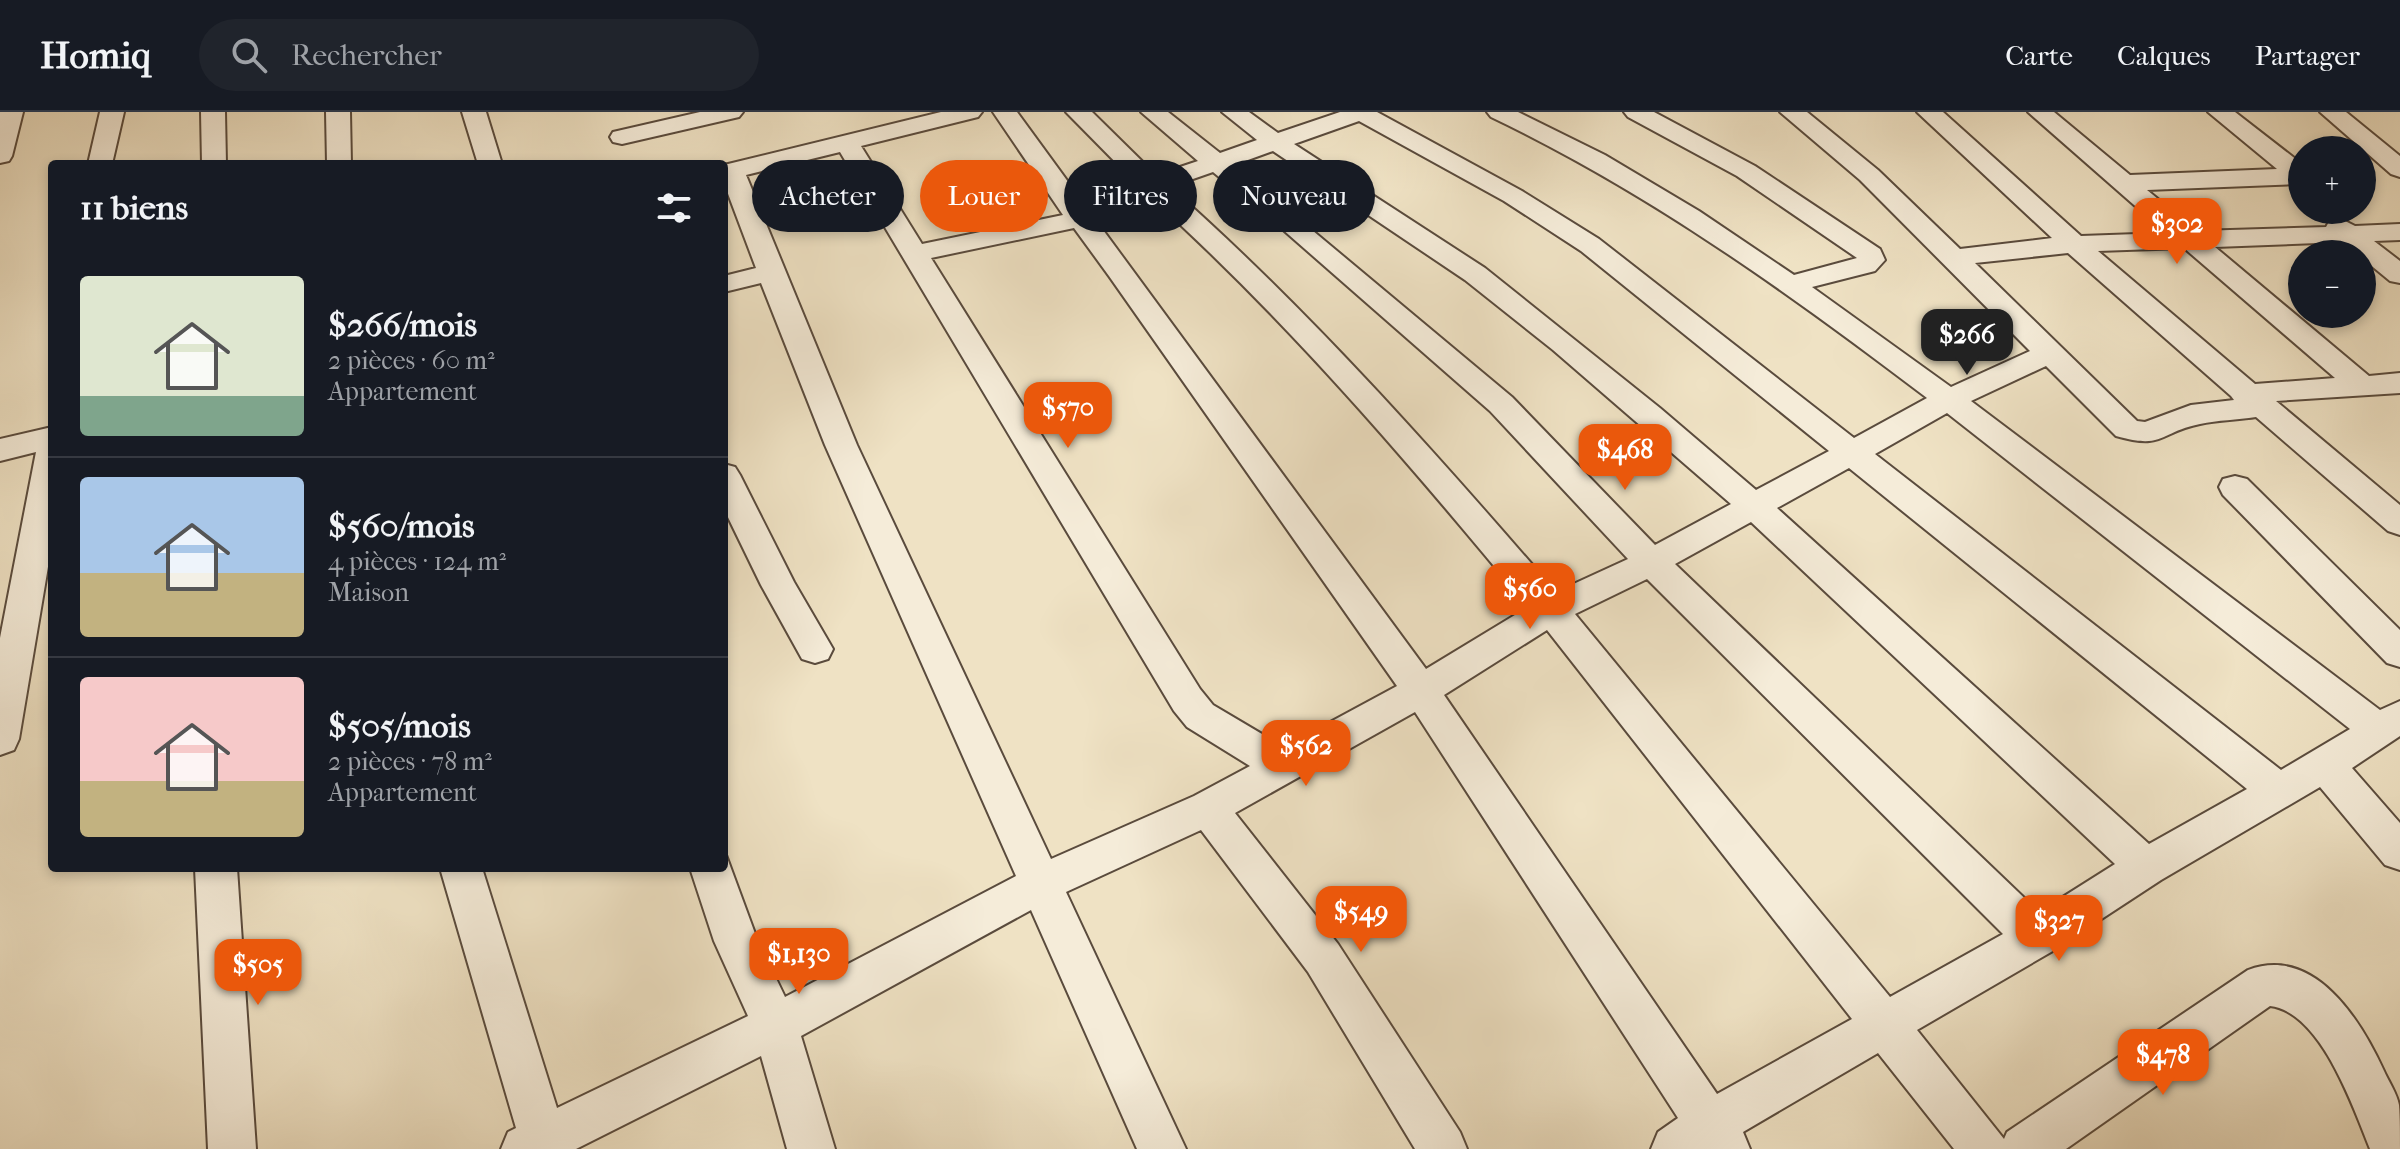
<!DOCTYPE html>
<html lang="fr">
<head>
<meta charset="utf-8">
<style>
  body { margin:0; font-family:"IM FELL French Canon",serif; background:#20242c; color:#f1f3f6; height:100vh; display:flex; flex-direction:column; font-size:30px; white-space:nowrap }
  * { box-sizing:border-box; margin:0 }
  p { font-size:26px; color:#9ea1a6 }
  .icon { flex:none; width:44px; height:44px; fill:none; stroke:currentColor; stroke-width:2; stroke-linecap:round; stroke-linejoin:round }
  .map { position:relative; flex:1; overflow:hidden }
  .side { position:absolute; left:48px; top:48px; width:680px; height:712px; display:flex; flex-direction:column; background:#171b24; border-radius:8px; box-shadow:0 4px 12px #0003 }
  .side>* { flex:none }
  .hud { position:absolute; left:752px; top:48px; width:760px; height:72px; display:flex; gap:16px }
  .controls { position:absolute; left:2288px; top:24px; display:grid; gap:16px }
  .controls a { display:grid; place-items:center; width:88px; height:88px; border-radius:50%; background:#171b24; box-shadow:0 4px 12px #0003; font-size:40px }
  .price { position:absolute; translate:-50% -68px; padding:0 18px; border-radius:16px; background:#ea580c; color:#fff; font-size:26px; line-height:52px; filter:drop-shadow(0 2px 4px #0008) }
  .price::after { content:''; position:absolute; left:50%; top:48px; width:24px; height:18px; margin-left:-12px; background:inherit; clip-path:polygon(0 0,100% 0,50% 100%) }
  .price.current { background:#222; color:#fff }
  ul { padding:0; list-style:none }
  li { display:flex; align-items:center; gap:24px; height:200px; padding:0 32px }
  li+li { border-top:2px solid #363941 }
  li span { display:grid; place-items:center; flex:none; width:224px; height:160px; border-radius:8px; color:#555 }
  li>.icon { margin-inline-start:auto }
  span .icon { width:96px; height:96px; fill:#fffc; stroke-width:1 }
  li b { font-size:34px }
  h2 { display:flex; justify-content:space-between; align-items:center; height:96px; padding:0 32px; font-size:34px }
  .chip { padding:0 28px; border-radius:36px; background:#171b24; box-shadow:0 4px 12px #0003; font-size:28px; line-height:72px }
  .chip.current { background:#ea580c; color:#fff }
  header { display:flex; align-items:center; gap:48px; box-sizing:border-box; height:112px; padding:0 40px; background:#171b24; border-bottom:2px solid #363941 }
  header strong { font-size:38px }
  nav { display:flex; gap:44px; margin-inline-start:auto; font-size:28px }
  .search { width:560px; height:72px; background:#20242c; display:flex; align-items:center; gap:20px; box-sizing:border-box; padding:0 28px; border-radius:44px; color:#9ea1a6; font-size:30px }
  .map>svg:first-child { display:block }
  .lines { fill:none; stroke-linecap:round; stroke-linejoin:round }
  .minor-casing { stroke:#5a4b3d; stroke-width:4 }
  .minor { fill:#f5ecd9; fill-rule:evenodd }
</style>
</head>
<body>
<header>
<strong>Homiq</strong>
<div class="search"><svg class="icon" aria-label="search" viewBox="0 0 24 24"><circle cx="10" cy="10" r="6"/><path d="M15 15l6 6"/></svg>Rechercher</div>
<nav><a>Carte</a><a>Calques</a><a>Partager</a></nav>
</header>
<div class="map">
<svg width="2400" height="1037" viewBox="0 0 2400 1037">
  <rect width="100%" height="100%" fill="#efe2c4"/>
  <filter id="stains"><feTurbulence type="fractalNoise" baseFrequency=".0025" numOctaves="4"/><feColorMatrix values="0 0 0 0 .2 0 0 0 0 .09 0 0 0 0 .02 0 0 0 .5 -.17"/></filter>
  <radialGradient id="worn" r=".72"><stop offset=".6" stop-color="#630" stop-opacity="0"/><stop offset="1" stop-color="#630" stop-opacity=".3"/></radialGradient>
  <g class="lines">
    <!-- minor casing -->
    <g class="minor-casing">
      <path id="minor" d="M0,0H23L12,44L9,49L0,51Z
        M100,0H124L112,52H88Z
        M201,0H225L226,52H202Z
        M326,0H350L351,52H327Z
        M462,0H486L502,52H478Z
        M700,0H743L739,5L622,32L613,30L610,25L613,20Z
        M941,0H982L978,5L861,34L922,132L1063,103L993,0H1017L1082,89L1135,70L1066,0H1092L1156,63L1198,49L1141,0H1168L1220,41L1257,28L1222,0H1249L1278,21L1340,0H1377L1522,79L1599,127L1854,326L1927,286C1789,181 1648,80 1491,5L1487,0H1518L1605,43L1699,99L1794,163L1857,146L1737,64L1628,5L1624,0H1654L1755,54L1880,137L1885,148L1875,159L1812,175L1951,275L2030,239L1860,68L1780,0H1807L1878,58L1960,137L2052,126L1917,0H1943L2081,124L2166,121L2028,0H2054L2130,63L2277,57L2208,0H2235L2302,52V72L2147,78L2197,119L2326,115L2330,108L2339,106L2355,114L2400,112V128L2374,129L2400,149V171L2390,169L2362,146V142H2357L2343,130L2215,135L2369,264L2400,261V281L2276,289L2400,393V423L2388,419L2256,305C2237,308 2218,308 2200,312C2159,320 2165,338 2116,324L2046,254L1971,289L2380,598L2400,589V624L2352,656L2400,711V758L2385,753L2320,675L2161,768L2051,840L1917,918L2004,1027L2007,1020L2248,858C2315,833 2361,909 2384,959C2389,970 2397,982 2399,993C2400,1006 2400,1023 2400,1037H2370C2353,995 2321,900 2270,894L2066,1037H1954L1878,941L1743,1020L1750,1037H1651L1658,1020L1678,1006L1415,600L1235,701L1338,832L1460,1020L1467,1037H1415L1308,860L1201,718L1066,780L1186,1037H1137L1031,798L801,924L835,1037H787L761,944L576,1037H501L508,1020L516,1016L440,756H482L557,996L748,904L714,829L690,756H724L726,743L757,827L785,885L1016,764L825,333L761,171L724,180V164L756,156L724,71V53ZM1359,9L1504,89L1581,139L1829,339L1756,378L1660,296L1485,156L1294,32ZM1273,39L1465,168L1553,238L1731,392L1655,433L1512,285L1234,53ZM840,40L1174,599L1187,615L1250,654L1194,684L1051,747L857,333L746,63ZM1213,60L1281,116L1490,299L1628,447L1556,480C1434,339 1310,199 1170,75ZM1148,83C1287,208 1409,351 1528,495L1426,557L1092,103ZM1074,116L1109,164L1397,574L1284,635L1213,593L1200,577L931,146ZM2184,136L2335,266L2255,272L2098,139ZM2068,141L2231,284L2234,288L2191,293L2145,310L2137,309L1975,151ZM1947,301L2350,617L2281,658L1875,342ZM1849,356L2247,677L2149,732L1777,396ZM1751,410L2115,752L2039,800L1675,452ZM1647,467L2003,822L1890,885L1575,502ZM1547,518L1852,907L1717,982L1444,583Z
        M2320,0H2346L2400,44V65L2391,62Z
        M52,315V431L19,627L14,638L0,643V526L36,340L0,349V327Z
        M724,352L735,355L740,363L794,470L833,537L828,547L815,551L802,547L761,473L724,397Z
        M2235,364L2247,367L2400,518V555L2387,551L2223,383L2219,375L2223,367Z
        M195,756H237L256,1037H208Z"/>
    </g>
    <!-- minor -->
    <use href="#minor" class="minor"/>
  </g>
  <rect width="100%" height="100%" filter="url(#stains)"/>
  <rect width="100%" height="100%" fill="url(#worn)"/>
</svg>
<div class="controls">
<a>+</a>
<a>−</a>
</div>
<b class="price" style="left:2177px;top:154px">$302</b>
<b class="price current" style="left:1967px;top:265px">$266</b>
<b class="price" style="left:1068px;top:338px">$570</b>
<b class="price" style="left:1625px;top:380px">$468</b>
<b class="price" style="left:1530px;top:519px">$560</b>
<b class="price" style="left:1306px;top:676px">$562</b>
<b class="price" style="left:1361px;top:842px">$549</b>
<b class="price" style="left:2059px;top:851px">$327</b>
<b class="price" style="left:799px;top:884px">$1,130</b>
<b class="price" style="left:258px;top:895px">$505</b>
<b class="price" style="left:2163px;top:985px">$478</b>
<div class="hud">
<a class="chip">Acheter</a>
<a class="chip current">Louer</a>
<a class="chip">Filtres</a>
<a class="chip">Nouveau</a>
</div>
<section class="side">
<h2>11 biens<svg class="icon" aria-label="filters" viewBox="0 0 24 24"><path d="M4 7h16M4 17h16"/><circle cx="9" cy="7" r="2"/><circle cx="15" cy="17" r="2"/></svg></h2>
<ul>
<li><span style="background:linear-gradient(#dfe7d0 75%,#7fa58c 0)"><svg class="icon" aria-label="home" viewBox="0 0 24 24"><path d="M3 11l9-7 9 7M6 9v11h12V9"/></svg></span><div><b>$266/mois</b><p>2 pièces · 60 m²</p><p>Appartement</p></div></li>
<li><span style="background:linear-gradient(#a9c7e8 60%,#c2b280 0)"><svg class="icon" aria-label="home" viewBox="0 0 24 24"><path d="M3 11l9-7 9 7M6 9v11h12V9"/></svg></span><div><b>$560/mois</b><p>4 pièces · 124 m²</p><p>Maison</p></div></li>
<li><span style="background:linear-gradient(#f6c9c9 65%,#c2b280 0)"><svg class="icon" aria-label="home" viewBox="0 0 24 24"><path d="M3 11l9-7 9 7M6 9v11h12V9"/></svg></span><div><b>$505/mois</b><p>2 pièces · 78 m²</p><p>Appartement</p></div></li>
</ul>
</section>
</div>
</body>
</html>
